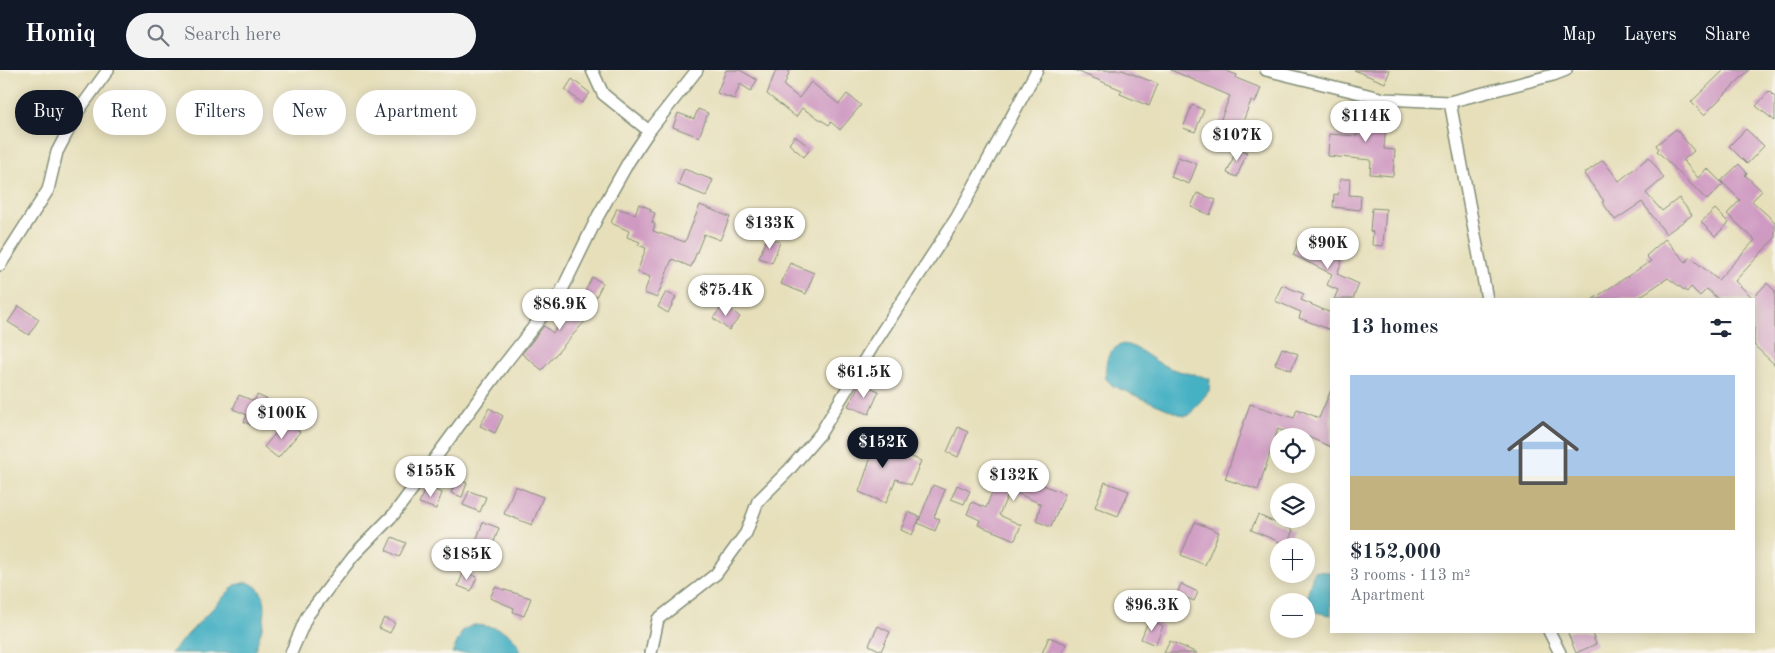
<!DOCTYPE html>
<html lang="en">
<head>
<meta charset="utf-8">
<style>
  body { margin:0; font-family:"Old Standard TT",serif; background:#f2f2f3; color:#1f2937; height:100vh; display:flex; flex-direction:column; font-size:19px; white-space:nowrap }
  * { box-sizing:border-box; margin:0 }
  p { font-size:16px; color:#747a83 }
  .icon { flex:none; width:28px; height:28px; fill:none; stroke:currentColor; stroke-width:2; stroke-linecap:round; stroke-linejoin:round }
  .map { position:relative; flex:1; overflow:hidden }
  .panel { position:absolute; left:1330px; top:228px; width:425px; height:335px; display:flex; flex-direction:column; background:#fff; border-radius:0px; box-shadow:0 2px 12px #0003 }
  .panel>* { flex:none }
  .guide { position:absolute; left:15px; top:20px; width:475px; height:45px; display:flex; gap:10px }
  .controls { position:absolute; left:1270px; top:358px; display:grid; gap:10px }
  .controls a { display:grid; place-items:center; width:45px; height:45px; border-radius:50%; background:#fff; box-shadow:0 2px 12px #0003; font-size:25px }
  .price { position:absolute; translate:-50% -42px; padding:0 11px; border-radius:18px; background:#fff; color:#222; font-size:16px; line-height:32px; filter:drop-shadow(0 1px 2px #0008) }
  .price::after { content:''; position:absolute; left:50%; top:30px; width:15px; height:11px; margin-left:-8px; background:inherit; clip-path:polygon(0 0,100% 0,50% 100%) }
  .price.on { background:#111827; color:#fff }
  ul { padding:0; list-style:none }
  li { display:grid; align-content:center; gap:10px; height:265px; padding:0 20px }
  li span { display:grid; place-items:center; height:155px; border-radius:0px; color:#555 }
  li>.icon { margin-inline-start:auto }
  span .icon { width:90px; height:90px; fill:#fffc; stroke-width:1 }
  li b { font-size:21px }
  h2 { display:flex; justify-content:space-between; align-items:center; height:60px; padding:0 20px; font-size:21px }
  .chip { padding:0 18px; border-radius:22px; background:#fff; box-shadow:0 2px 12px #0003; font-size:18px; line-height:45px }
  .chip.on { background:#111827; color:#fff }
  header { display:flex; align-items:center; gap:30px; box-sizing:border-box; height:70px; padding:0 25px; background:#111827; color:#fff }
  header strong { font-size:24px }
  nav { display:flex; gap:28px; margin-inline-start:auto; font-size:18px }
  .search { width:350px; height:45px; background:#f2f2f3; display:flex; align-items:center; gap:12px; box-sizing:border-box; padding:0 18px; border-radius:28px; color:#747a83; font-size:19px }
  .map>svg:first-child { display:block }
  .water { fill:#46b1c4; stroke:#32777c }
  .building { fill:#cf9ac2 }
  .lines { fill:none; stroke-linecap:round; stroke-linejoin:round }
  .street-casing { stroke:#828e77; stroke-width:14 }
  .street { stroke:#fff; stroke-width:11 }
</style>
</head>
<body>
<header>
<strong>Homiq</strong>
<div class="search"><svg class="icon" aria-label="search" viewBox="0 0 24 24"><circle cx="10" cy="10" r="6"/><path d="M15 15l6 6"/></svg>Search here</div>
<nav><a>Map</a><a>Layers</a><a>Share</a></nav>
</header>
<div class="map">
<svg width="1775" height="583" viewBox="0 0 1775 583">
  <rect width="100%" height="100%" fill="#f7f3e8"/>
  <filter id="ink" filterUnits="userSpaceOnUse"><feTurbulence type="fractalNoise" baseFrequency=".02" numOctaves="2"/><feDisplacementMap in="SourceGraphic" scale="10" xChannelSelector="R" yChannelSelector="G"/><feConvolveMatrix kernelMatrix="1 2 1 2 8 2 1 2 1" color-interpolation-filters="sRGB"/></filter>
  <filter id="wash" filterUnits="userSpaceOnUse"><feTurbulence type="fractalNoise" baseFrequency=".0096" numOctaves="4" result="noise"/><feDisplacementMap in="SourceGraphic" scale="20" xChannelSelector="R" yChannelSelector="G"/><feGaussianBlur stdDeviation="1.12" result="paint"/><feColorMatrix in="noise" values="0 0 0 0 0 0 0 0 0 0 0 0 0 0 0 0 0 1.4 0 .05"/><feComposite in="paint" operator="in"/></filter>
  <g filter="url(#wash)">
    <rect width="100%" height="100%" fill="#e6dfba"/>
    <!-- water -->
    <path class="water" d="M1123,274C1139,276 1150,289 1165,296C1179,303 1194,303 1210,309L1209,321L1189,345L1184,346L1113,316L1106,309C1105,293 1106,280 1123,274Z
      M1314,501L1331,502V545C1295,541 1308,528 1314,501Z
      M247,512C278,522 261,561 254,583H170L235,515Z
      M473,555C495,556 514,560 521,582L452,583L463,560Z"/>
    <g id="blocks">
      <!-- building -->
      <path class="building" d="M726,0H740L757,10L751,21L740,14L734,29L717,23Z
        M776,0H790L784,16L799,28L811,12L839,34L847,24L861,35L840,60L831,52L829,55L802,38L796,47L767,24Z
        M1074,0H1122L1158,14L1149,36L1120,24L1122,20Z
        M1171,0H1224L1237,5L1236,8L1261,18L1255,33L1251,31L1238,64L1218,56L1230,26Z
        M1354,0H1390L1385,13Z
        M1724,0H1749L1704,45L1691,32Z
        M572,9L590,23L582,33L565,20Z
        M1769,21L1775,27V51L1756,36Z
        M1192,35L1204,40L1195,62L1183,58Z
        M1359,38L1387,40L1384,79L1395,80L1393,106L1370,104L1371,90L1328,86L1329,64L1357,66Z
        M698,39L708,43L699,67L673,57L678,43L694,49Z
        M1676,59L1694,81L1683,90L1698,108L1707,98L1723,114L1707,130L1657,81L1659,79L1656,75Z
        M1746,59L1764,76L1747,94L1729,76Z
        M795,66L811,78L804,87L789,74Z
        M1237,78L1247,82L1237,107L1227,103Z
        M1178,87L1197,94L1189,114L1171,107Z
        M1649,87L1664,108L1646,123L1662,141L1679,128L1692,145L1666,164L1642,132L1615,150L1602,132L1604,131L1584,104L1603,90L1619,111Z
        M1739,94L1747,103L1745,105L1762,121L1752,131L1775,152V168L1735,211L1754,229H1718L1707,219L1700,226L1691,217L1687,222L1668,208L1636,229H1593L1651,191L1646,186L1665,169L1686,192L1690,187L1718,210L1755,170L1727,144L1740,130L1721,111Z
        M684,99L713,110L706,126L678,115Z
        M1340,109H1350L1349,125L1361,126L1360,140L1333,137L1334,124L1338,125Z
        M1197,123L1216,130L1210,145L1191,137Z
        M639,134L651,139L650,141L655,143L652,152L655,154L653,161L685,172L700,135L730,147L720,170L704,164L691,197L672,189L657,228L644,223L650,207L637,202L646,178L638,175L640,172L627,167L629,161L611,153L617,138L635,144Z
        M1372,138L1386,139L1383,176L1372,175L1373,162L1370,161Z
        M1715,139L1729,153L1715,166L1701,152Z
        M767,167L780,172L772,193L759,188Z
        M1299,171L1342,191L1337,204L1359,214L1353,229H1334L1338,220L1327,215L1332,204L1293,185Z
        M790,193L814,203L806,224L781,214Z
        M592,207L603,213L596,227L593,226L582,245L587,249L542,300L522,284L544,256L553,263L587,222H585Z
        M1767,213L1775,221V295L1754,275V227Z
        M1282,215L1304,224L1301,230L1331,243V260L1299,248L1301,242L1275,231Z
        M666,222L676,227L668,243L658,237Z
        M724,234L740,247L729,260L713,248Z
        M19,236L39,249L29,265L8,252Z
        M1282,278L1298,284L1291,300L1275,294Z
        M860,313L879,321L869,344L848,336Z
        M1331,320V377L1306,366H1296L1278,359L1258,420L1225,409L1250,334L1294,348L1297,339L1319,348Z
        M239,325L254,331L257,325L271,331L259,358L244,352L247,345L233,339Z
        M489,338L503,346L495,363L480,356Z
        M286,351L300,362L278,388L264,377Z
        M958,357L968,362L958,387L947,382Z
        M852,363L862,367L861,370L894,384L896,380L921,391L911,415L896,409L886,433L859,422L871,387L846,377Z
        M992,394L1065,424L1051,457L1036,451L1041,434L1010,420L999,445L1021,455L1015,470L978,455L980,450L967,444L972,432L986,438L994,417L984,413Z
        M457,409L467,413L462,427L451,423Z
        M1105,412L1129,421L1118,446L1095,437Z
        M933,415L945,420L934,447L940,449L935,461L918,453Z
        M957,415L970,421L964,434L951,429Z
        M426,416L442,423L436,439L419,433Z
        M515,416L543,427L532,455L504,444Z
        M469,421L486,427L480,442L463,435Z
        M908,442L920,447L912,465L901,460Z
        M1258,445L1293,460L1287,475L1251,460Z
        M483,452L499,458L492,477L476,471Z
        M1195,452L1219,462L1205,495L1181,485Z
        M392,467L406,473L399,487L386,480Z
        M464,501L477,507L471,521L458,516Z
        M1181,514L1198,522L1194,531L1177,524Z
        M495,517L531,528L524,546L513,542L514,538L490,528Z
        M384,548L395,553L390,563L379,558Z
        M1149,549L1163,556L1155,575L1141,569Z
        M878,556L890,562L881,581L869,575Z
        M1567,561H1591L1596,574L1576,583Z
        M1049,567L1066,574L1062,583H1042Z
        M1170,571L1197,583H1164Z"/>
    </g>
  </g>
  <g filter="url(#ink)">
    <use href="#blocks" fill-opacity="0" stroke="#828e77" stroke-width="1"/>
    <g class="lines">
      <!-- street casing -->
      <g class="street-casing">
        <path id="street" d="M592,0L603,24L649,61
          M1266,0L1384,29L1449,32L1553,5L1566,0
          M1450,32L1487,229
          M0,195L48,120L57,82L79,40L108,0
          M1549,561L1560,583
          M291,583L307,546L353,486L394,444L503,296L561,222L598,146L629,91L649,61L697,0
          M651,583L658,549L716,504L746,463L758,431L788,401L820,364L874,274L957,147L1037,0"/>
      </g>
      <!-- street -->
      <use href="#street" class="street"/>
    </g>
  </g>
</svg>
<div class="controls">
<a><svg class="icon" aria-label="locate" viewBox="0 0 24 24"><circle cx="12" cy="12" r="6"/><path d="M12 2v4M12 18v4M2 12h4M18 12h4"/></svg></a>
<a><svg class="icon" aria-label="layers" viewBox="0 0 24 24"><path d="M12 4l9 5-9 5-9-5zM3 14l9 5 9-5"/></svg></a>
<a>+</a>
<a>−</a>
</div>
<b class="price" style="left:1366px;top:73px">$114K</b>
<b class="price" style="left:1237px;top:92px">$107K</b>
<b class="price" style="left:770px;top:180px">$133K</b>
<b class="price" style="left:1328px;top:200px">$90K</b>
<b class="price" style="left:726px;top:247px">$75.4K</b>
<b class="price" style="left:560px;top:261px">$86.9K</b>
<b class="price" style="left:864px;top:329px">$61.5K</b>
<b class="price" style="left:282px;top:370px">$100K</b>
<b class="price on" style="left:883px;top:399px">$152K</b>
<b class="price" style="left:431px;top:428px">$155K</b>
<b class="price" style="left:1014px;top:432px">$132K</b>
<b class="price" style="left:467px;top:511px">$185K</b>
<b class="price" style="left:1152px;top:562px">$96.3K</b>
<div class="guide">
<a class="chip on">Buy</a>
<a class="chip">Rent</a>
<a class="chip">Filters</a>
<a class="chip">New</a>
<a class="chip">Apartment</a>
</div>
<section class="panel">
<h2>13 homes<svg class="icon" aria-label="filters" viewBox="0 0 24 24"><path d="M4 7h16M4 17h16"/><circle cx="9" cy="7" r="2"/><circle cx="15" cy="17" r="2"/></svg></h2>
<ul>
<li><span style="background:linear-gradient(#a9c7e8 65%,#c2b280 0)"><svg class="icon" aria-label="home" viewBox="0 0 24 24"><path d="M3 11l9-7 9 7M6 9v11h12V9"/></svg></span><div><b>$152,000</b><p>3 rooms · 113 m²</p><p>Apartment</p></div></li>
</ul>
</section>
</div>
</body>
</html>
